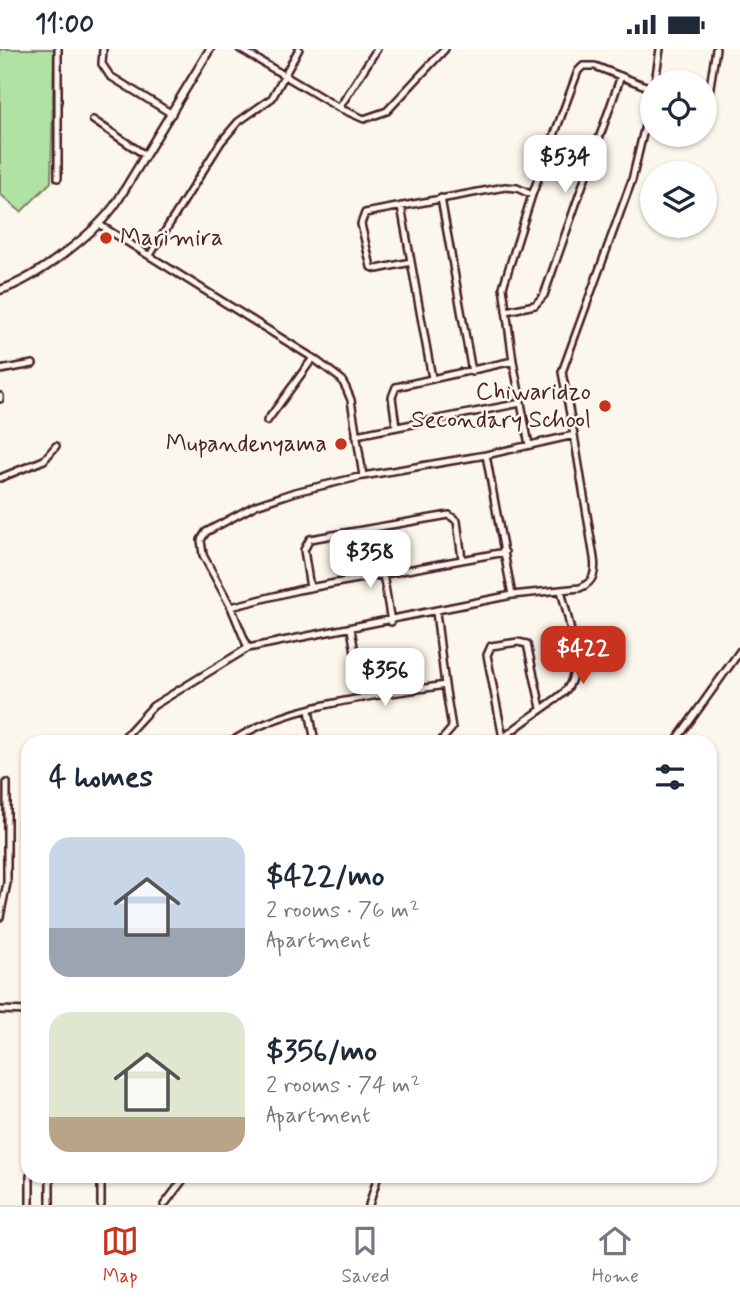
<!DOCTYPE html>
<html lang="en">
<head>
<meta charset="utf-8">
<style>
  body { margin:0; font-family:Mynerve,sans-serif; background:#f2f2f3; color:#1f2937; height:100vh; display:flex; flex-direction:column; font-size:26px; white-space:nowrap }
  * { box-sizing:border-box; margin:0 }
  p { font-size:23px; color:#747a83 }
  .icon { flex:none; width:38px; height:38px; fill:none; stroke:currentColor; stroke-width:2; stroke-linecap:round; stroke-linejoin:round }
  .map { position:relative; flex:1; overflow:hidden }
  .side { position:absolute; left:21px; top:686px; width:696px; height:448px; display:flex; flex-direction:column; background:#fff; border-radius:21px; box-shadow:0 2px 5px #0004 }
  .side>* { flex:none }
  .controls { position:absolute; left:640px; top:21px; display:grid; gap:14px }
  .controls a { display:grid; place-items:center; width:77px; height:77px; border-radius:50%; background:#fff; box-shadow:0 2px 5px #0004; font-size:35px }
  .price { position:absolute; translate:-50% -60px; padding:0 16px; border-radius:14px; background:#fff; color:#222; font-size:23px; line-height:46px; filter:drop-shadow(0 2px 4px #0008) }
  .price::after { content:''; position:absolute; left:50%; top:42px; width:21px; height:16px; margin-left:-10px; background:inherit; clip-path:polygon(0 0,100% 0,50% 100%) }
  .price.active { background:#c8321e; color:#fff }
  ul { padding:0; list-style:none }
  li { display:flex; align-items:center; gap:21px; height:175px; padding:0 28px }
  li span { display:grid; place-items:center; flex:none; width:196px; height:140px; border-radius:21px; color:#555 }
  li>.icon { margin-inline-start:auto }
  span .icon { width:84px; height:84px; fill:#fffc; stroke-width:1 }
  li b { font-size:30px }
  h2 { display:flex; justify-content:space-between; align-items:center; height:84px; padding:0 28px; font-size:30px }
  .status { display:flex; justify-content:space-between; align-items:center; height:49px; padding:0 35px; background:#fff; direction:ltr }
  .status svg { height:19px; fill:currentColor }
  .menu { display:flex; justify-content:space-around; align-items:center; height:98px; border-top:2px solid #e0e1e3; background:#fff; font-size:19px; color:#747a83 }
  .menu a { display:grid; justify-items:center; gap:4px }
  .menu .active { color:#c8321e }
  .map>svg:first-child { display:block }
  .green { fill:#b0e2a3; stroke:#7d8067; stroke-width:2 }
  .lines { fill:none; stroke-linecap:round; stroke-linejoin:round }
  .minor-casing { stroke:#4a1f2b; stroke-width:10 }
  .tertiary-casing { stroke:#4a1f2b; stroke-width:11 }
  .minor { stroke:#fbf7ec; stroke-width:5 }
  .tertiary { stroke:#fbf7ec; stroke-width:6 }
  .poi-dot { fill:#c8321e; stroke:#fbf7ec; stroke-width:2.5 }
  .labels { text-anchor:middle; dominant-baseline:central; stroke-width:5; stroke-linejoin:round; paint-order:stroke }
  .poi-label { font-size:24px; fill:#4a1f2b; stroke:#fbf7ec; text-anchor:end }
</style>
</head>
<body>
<div class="status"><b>11:00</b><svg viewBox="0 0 49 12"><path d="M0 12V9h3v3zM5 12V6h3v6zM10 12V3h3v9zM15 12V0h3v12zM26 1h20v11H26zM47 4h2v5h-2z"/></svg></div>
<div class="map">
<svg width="740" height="1156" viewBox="0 0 740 1156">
  <rect width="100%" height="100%" fill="#fbf7ec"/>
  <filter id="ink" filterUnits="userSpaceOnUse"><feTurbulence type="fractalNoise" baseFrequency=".0143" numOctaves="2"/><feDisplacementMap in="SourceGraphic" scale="14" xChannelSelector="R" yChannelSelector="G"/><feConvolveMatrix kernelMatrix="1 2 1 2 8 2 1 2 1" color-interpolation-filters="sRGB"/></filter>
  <g filter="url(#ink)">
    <!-- green -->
    <path class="green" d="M0,0H54L51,133L21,163L0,145Z"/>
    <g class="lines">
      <!-- minor casing -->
      <g class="minor-casing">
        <path id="minor" d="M103,0L102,15L110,27L172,65
          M240,0L339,59L377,0
          M655,33L660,0
          M339,59L364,70L387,62L445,0
          M705,69L716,0
          M93,71L145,106
          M58,129V0
          M441,149L472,323
          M401,157L432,329
          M100,176L313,309L341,330L346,339L351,351L363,427
          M150,206L221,93L238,73L272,49L299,0
          M411,213L377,220L371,218L361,175L365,164L505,138L517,139L532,146
          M506,262L535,256L544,246L621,27
          M0,321L33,315
          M0,347V350
          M267,372L313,309
          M396,377L392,348L396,338L513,312
          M356,386L521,354
          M529,396L513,312L503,238L532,146L578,22L583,17H595L653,40
          M486,406L512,546
          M0,429L44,411L56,397
          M383,525L391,573
          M310,539L304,501L310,490L449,466L457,472L462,510
          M231,558L298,541L505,503
          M351,580L363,649
          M248,599L512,546L580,539C594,533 596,523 594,509L574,386
          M309,661L315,693
          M503,689L487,606L491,597L518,593L527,595L541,659
          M120,693L153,657L248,599L231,558L203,506L201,491L206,483L256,456L295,443L363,427L486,406L574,386L562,323L632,131L653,43
          M231,693C288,654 377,647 445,636L436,563
          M440,693L452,679L445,636
          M499,693C518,675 541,662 561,646C588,625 567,568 561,541
          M675,693L740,602
          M0,868L7,834V734
          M0,961L28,962
          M30,1156V1127
          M50,1156V1127
          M101,1156V1127
          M164,1156L186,1127
          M369,1156L378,1127"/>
      </g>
      <!-- tertiary casing -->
      <g class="tertiary-casing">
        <path id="tertiary" d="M0,241C36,230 96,184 117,153L210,0"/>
      </g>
      <!-- minor -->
      <use href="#minor" class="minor"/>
      <!-- tertiary -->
      <use href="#tertiary" class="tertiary"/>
    </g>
  </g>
  <!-- markers -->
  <g class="poi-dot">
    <circle cx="106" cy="189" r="7"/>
    <circle cx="605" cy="357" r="7"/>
    <circle cx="341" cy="395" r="7"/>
  </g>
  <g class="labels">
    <!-- poi labels -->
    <g class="poi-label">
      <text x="120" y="189" text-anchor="start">Marimira</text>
      <text x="591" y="343">Chiwaridzo<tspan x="591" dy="28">Secondary School</tspan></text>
      <text x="327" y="395">Mupandenyama</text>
    </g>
  </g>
</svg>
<div class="controls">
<a><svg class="icon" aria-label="locate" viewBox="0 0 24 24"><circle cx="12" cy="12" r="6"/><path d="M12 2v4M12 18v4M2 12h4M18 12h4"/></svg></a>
<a><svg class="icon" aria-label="layers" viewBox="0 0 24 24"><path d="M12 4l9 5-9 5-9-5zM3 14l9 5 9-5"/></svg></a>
</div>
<b class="price" style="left:565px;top:146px">$534</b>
<b class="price" style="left:370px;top:541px">$358</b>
<b class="price active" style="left:583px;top:637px">$422</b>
<b class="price" style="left:385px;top:659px">$356</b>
<section class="side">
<h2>4 homes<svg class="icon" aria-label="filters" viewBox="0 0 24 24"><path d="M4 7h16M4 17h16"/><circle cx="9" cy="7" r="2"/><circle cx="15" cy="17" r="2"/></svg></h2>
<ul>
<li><span style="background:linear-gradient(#c9d6e8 65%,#9aa5b1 0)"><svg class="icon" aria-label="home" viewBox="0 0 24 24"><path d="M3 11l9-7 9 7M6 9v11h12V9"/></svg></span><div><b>$422/mo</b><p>2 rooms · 76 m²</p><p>Apartment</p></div></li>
<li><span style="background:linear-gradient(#dfe7d0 75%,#b9a48a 0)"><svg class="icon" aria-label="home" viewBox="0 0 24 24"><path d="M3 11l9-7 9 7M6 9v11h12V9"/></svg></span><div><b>$356/mo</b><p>2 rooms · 74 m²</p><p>Apartment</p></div></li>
</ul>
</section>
</div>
<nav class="menu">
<a class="active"><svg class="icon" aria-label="map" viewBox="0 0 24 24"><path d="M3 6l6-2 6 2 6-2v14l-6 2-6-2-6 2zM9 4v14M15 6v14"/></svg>Map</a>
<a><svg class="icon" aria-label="saved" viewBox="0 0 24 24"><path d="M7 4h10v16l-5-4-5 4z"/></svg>Saved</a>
<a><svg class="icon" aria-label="home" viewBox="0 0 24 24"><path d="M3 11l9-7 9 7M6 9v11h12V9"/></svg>Home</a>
</nav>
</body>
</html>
